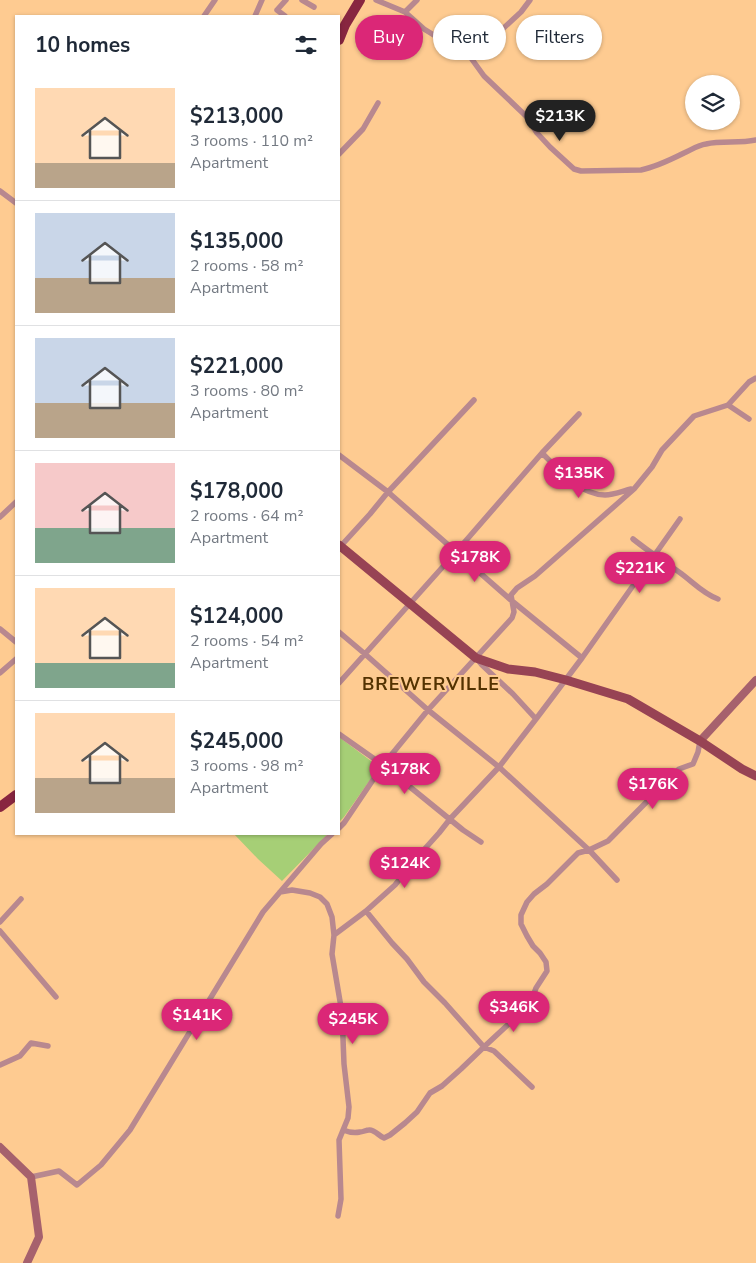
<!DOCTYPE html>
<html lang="en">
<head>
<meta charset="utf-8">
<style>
  body { margin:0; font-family:"Nunito Sans",sans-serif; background:#f6f6f7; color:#1f2937; height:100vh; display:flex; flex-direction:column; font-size:19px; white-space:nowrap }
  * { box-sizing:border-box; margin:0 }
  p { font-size:16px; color:#747a83 }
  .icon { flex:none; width:28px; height:28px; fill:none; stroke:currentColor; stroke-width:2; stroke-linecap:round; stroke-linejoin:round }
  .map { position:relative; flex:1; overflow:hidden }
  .details { position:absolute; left:15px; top:15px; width:325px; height:820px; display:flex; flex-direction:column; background:#fff; border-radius:0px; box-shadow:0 1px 4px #0004 }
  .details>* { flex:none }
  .hud { position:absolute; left:355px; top:15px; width:325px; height:45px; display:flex; gap:10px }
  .tools { position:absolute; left:685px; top:75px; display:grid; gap:10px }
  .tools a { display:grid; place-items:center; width:55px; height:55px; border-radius:50%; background:#fff; box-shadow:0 1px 4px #0004; font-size:25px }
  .price { position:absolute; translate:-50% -42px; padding:0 11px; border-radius:18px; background:#db2777; color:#fff; font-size:16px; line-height:32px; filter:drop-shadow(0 1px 2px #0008) }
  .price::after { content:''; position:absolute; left:50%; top:30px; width:15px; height:11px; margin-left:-8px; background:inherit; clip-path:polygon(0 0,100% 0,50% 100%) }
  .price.selected { background:#222; color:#fff }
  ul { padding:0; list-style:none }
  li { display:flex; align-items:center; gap:15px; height:125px; padding:0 20px }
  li+li { border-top:1px solid #e0e1e3 }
  li span { display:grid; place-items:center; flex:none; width:140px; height:100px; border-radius:0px; color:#555 }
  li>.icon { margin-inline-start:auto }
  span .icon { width:60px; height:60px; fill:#fffc; stroke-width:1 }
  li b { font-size:21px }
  h2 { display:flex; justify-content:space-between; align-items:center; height:60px; padding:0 20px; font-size:21px }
  .chip { padding:0 18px; border-radius:22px; background:#fff; box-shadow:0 1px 4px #0004; font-size:18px; line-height:45px }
  .chip.selected { background:#db2777; color:#fff }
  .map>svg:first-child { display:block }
  .green { fill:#a6cf76 }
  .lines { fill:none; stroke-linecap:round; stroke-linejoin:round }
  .street { stroke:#b8888f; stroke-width:5.5 }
  .secondary { stroke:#a6616d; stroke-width:8 }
  .primary { stroke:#974354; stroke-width:9 }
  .highway { stroke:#882640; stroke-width:10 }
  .labels { text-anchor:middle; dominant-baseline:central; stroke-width:4; stroke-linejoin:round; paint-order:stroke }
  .district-label { font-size:18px; font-weight:bold; letter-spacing:1px; fill:#533201; stroke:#fecb91 }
</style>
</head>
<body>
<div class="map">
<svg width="756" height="1263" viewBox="0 0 756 1263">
  <rect width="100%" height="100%" fill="#fecb91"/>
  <!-- green -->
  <path class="green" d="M339,737L379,767L344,817L339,822Z
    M234,834H328L282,881L258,859Z"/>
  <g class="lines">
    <!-- street -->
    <path class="street" d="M302,0L314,7
      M376,0L405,12L417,0
      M405,12L424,29L471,58L484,76L527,117L537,133L550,147L574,169L581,171L641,170C656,167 670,160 684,153C691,150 698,145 706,144C722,140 739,144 756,140
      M204,16L215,0
      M255,16L262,0
      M285,16L277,10L286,0
      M471,58L521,12L530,0
      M339,154L363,129L378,103
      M0,191L16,203
      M728,405L749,419
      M542,453C558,469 580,495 605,495C613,495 623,491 631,489
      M339,455L388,492L512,601L582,658L536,719
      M0,517L16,502
      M633,539C648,551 663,561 679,572C692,581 703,594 718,599
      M339,548L370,514L388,492L474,400
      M0,629L16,642
      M339,632L365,654L428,710L499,767L589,850
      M582,658L680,519
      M0,673L16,659
      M339,683L456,552L542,453L579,414
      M339,734L383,765L463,830L481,842
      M339,828L344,823L383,765L428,710L512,618L514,612L511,595L517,588L535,576L634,489L652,467L662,450L694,416L728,405L749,382L756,378
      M617,880L589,850L608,841L679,769L693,764L698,752L700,741
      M280,892L292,890L310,893L320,897L327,904L332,917L334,935L332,954L342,1013L344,1064L349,1107L348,1118L339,1140L341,1199L338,1216
      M366,911L392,943L407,959L424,982L445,1003L484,1047L494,1051L532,1087
      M0,922L21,899
      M0,931L56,997
      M334,935L366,911L395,885L413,862L439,833L450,819L499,767L536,719L513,694L482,665L478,660
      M0,1065L20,1056L31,1043L48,1046
      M343,1130C348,1132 355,1133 360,1132C363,1132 366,1130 369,1130C374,1129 379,1136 384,1138L390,1135L405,1123L417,1112L430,1093L442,1086L461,1069L486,1045L515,1018L532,999L536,988L547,971L546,962L540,953L533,946L527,936L521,924V915L527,902L534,894L547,884L578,853L589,850
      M31,1177L59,1171L77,1185L101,1165L130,1130L263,912L321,844L332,834"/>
    <!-- secondary -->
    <path class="secondary" d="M700,741L756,680
      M0,1147L31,1177L39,1237L27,1263"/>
    <!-- primary -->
    <path class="primary" d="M339,545L476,658L508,669L535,672L566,680L628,699L700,741L742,769L756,776"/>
    <!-- highway -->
    <path class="highway" d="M339,40L345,25L360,0
      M0,807L16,795"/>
  </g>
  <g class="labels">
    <!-- district labels -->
    <g class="district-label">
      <text x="431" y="684">BREWERVILLE</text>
    </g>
  </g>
</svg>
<div class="tools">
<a><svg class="icon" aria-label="layers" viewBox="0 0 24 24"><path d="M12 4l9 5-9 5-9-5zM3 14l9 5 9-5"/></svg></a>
</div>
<b class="price selected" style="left:560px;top:142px">$213K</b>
<b class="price" style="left:579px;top:499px">$135K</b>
<b class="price" style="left:475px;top:583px">$178K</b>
<b class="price" style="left:640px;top:594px">$221K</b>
<b class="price" style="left:405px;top:795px">$178K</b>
<b class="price" style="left:653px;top:810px">$176K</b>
<b class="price" style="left:405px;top:889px">$124K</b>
<b class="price" style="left:514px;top:1033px">$346K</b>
<b class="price" style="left:197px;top:1041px">$141K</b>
<b class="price" style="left:353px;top:1045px">$245K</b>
<div class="hud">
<a class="chip selected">Buy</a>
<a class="chip">Rent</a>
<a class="chip">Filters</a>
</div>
<section class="details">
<h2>10 homes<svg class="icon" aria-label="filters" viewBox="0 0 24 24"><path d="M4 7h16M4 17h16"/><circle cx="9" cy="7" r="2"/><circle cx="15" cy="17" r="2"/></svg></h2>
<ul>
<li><span style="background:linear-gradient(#ffd9b3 75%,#b9a48a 0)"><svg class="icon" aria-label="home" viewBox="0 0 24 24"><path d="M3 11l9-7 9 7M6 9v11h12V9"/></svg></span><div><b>$213,000</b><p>3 rooms · 110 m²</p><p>Apartment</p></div></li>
<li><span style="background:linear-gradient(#c9d6e8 65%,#b9a48a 0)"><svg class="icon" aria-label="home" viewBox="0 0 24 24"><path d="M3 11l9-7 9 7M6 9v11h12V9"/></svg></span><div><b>$135,000</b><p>2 rooms · 58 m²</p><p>Apartment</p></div></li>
<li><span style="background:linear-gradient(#c9d6e8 65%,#b9a48a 0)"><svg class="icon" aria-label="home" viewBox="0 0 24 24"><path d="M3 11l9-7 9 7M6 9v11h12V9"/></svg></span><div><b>$221,000</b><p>3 rooms · 80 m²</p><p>Apartment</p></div></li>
<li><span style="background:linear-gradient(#f6c9c9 65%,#7fa58c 0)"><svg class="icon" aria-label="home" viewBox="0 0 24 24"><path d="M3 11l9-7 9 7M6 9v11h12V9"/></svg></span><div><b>$178,000</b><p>2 rooms · 64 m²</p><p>Apartment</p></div></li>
<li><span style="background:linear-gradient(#ffd9b3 75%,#7fa58c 0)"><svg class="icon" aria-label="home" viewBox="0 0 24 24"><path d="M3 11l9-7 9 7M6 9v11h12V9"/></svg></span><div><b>$124,000</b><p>2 rooms · 54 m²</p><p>Apartment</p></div></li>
<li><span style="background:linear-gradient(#ffd9b3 65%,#b9a48a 0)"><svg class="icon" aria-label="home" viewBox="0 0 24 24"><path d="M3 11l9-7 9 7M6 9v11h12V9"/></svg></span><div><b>$245,000</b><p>3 rooms · 98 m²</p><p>Apartment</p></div></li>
</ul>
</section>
</div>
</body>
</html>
